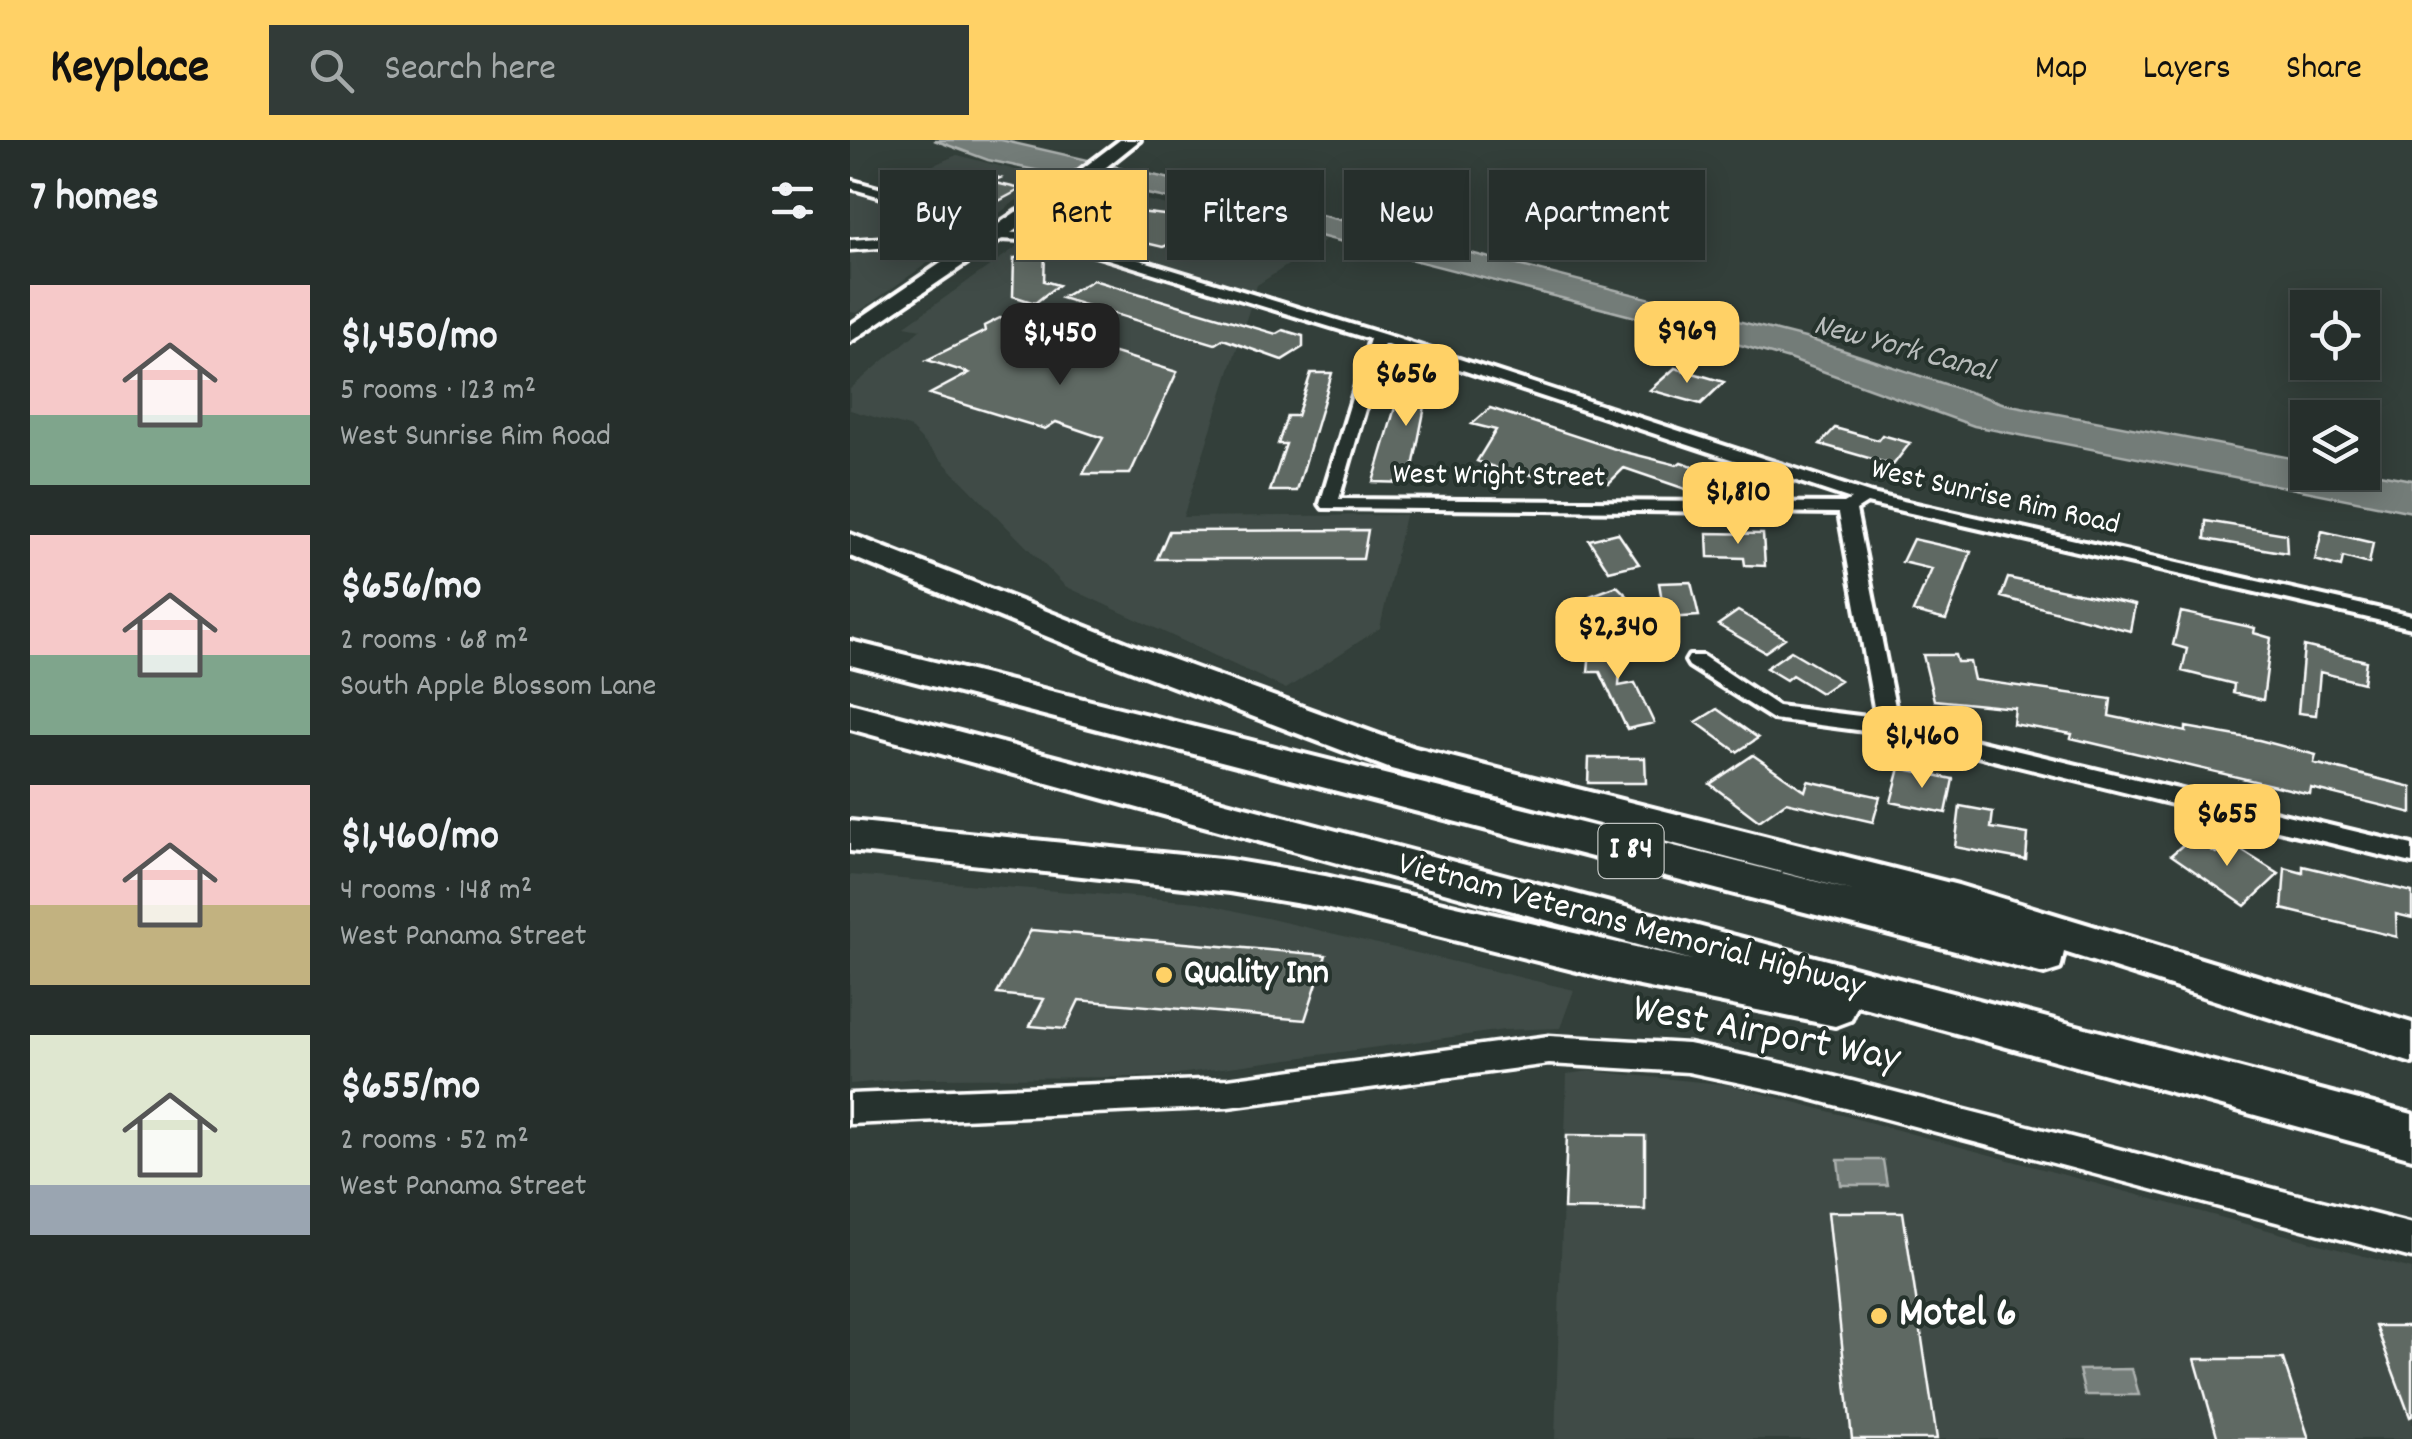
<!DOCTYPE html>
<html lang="en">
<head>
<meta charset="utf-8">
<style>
  body { margin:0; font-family:Dekko,sans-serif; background:#323b38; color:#f1f3f6; height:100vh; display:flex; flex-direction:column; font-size:38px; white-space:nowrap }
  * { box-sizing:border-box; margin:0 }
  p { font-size:32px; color:#a4a9a9 }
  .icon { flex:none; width:55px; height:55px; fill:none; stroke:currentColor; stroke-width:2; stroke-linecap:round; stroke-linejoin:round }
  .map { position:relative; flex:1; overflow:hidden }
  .sheet { display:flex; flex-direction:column; background:#262f2c; width:850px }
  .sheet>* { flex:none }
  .top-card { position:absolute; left:30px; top:30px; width:950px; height:90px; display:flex; gap:20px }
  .controls { position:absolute; left:1440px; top:150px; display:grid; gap:20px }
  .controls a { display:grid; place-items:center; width:90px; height:90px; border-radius:0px; background:#262f2c; box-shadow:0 5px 25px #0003,0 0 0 2px #424a48; font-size:50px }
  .price { position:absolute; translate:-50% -85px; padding:0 22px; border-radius:20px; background:#ffd166; color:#111; font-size:32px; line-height:65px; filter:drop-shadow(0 2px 5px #0008) }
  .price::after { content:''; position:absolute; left:50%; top:60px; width:30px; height:22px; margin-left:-15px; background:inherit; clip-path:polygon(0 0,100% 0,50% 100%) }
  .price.selected { background:#222; color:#fff }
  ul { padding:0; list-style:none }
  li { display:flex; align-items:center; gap:30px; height:250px; padding:0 30px }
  li span { display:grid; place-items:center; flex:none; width:280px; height:200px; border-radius:0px; color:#555 }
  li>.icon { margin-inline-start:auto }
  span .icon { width:120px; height:120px; fill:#fffc; stroke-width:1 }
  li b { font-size:42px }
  h2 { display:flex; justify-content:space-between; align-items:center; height:120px; padding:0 30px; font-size:42px }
  .pill { padding:0 35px; border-radius:0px; background:#262f2c; box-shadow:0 5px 25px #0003,0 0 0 2px #424a48; font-size:35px; line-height:90px }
  .pill.selected { background:#ffd166; color:#111 }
  header { display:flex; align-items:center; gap:60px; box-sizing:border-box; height:140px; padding:0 50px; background:#ffd166; color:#111 }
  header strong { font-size:48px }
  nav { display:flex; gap:55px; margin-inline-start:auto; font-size:35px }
  .search { width:700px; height:90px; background:#323b38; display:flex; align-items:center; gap:25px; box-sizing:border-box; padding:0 35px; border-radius:0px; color:#a4a9a9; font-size:38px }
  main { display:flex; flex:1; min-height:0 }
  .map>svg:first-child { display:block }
  .built { fill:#404c47 }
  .water { fill:#737b78; stroke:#abb0ae; stroke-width:2.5 }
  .building { fill:#5f6964; stroke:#fff; stroke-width:2.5 }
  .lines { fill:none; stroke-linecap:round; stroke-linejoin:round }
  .minor-casing { stroke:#fff; stroke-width:8 }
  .tertiary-casing { stroke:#fff; stroke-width:7 }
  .primary-casing { stroke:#fff; stroke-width:8 }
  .motorway-casing { stroke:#fff; stroke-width:8 }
  .minor { fill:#26332d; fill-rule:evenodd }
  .tertiary { fill:#26332d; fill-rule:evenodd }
  .primary { fill:#26332d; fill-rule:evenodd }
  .motorway { fill:#26332d; fill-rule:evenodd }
  .poi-dot { fill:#ffd166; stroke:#26332d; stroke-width:4 }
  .labels { text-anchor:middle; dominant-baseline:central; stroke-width:8; stroke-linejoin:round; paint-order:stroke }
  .far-street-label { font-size:30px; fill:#fff; stroke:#26332d }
  .far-water-label { font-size:32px; font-style:italic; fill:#b9bdbc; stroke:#26332d }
  .shield { fill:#26332d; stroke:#bec2c0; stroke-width:2.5 }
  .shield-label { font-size:32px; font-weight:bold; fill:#fff }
  .street-label { font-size:35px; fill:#fff; stroke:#26332d }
  .poi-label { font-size:35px; font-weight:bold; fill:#fff; stroke:#26332d; text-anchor:start }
  .near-street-label { font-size:42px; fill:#fff; stroke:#26332d }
  .near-poi-label { font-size:42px; font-weight:bold; fill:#fff; stroke:#26332d; text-anchor:start }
</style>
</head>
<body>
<header>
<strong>Keyplace</strong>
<div class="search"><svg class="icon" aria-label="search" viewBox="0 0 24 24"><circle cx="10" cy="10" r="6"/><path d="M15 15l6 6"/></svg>Search here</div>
<nav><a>Map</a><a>Layers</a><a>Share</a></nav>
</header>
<main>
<section class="sheet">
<h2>7 homes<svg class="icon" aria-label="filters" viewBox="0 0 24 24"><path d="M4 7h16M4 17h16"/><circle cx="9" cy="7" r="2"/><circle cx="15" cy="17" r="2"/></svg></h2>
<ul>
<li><span style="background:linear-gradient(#f6c9c9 65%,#7fa58c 0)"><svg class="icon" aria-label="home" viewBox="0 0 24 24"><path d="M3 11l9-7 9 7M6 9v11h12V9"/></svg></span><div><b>$1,450/mo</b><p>5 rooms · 123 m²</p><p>West Sunrise Rim Road</p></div></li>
<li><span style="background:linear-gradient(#f6c9c9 60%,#7fa58c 0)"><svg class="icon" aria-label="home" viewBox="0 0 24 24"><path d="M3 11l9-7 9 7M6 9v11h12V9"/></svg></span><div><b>$656/mo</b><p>2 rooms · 68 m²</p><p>South Apple Blossom Lane</p></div></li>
<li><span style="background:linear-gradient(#f6c9c9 60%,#c2b280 0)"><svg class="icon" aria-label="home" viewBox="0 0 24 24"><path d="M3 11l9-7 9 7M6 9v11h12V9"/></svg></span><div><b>$1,460/mo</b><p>4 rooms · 148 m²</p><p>West Panama Street</p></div></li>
<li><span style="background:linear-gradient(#dfe7d0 75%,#9aa5b1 0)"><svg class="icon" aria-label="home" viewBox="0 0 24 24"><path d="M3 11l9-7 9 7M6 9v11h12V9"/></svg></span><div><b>$655/mo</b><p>2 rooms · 52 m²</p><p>West Panama Street</p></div></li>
</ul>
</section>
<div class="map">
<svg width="1562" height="1299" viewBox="0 0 1562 1299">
  <rect width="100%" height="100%" fill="#333f3a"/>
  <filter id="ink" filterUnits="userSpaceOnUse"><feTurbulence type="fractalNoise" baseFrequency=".01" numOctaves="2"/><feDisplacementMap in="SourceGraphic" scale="20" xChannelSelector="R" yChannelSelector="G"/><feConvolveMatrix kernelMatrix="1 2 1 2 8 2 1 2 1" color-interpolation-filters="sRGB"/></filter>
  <g filter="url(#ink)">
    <!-- built -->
    <path class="built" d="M107,15L196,38L147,75L37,45Z
      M248,49L475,101L407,145L333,377L555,375L530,488L436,549L215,446L59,287L0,270V249L71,189L55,186Z
      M0,52L111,82L96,110L7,173L0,172Z
      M0,735L348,762L724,850L710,888L654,890L306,937L67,938L0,944Z
      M740,931L881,945L1562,1129V1299H705L717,934Z"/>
    <!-- water -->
    <path class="water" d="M84,0H151L412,60L959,199L1155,264L1457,321L1458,332L1513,331L1562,340V372L1124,286L939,219L855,195L353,66L138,20Z
      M988,1020H1033L1037,1045H991Z
      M1282,1229L1289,1255H1235L1229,1230Z"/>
    <!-- building -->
    <path class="building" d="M117,30L150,38L141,42L171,49L143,64L79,49Z
      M521,33L532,34L562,40L532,60L494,51Z
      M281,71L314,75L353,90L313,107L235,89Z
      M195,114L194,141L208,145L185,163L163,156L164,118Z
      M243,140L426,194L433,190L453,196V207L432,220L373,199L365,204L211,158Z
      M150,178L327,232L280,334H233L253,298L206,282L195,289L80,254L119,233L77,220L135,191L134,186Z
      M825,228L857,237L874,242L851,264L800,250Z
      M461,233H482L447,351H420L436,304H428L437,276H447Z
      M554,237H593L587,264L576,261L560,343L523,342Z
      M640,268L771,311L827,325L831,322L872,336L853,355L774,328L759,343L705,326L690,338L676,333L671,337L627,321L646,290L622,284Z
      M985,288L1028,300L1032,295L1060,303L1043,325L970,304Z
      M1356,381L1436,394L1437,413L1355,399Z
      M518,390L513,419H307L319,391Z
      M1472,391L1523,403L1519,424L1493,417L1491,427L1465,420Z
      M768,393L789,424L759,431L739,400Z
      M857,393L913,394L915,426L895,425L894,418L858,417Z
      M1063,399L1121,412L1096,480L1063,472L1082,429L1052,422Z
      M1158,438L1285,465L1280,491L1151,457Z
      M841,442L849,476L815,478L809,443Z
      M767,446L797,475L770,486L740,456Z
      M888,471L935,498L915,512L868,485Z
      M1331,472L1405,488L1404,493L1421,498L1413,560L1383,553L1384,544L1332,531L1337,509L1323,505Z
      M741,498L772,499L769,546L785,543L804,583L777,589L750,532H738Z
      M1454,506L1516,521L1513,543L1470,532L1466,575L1448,573Z
      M941,511L990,540L971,553L942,535L936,540L916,528Z
      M1073,515H1105L1107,522H1120L1124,540L1261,559L1259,576L1336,592V587L1409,600L1466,615L1464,623L1562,647V673L1461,648L1460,654L1221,598L1222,594L1163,584L1165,568L1084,560Z
      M867,569L908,598L887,612L846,582Z
      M903,615L955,651L958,641L1030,657L1023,682L936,662L909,681L860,644Z
      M739,618H795L796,643H738Z
      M1050,628L1103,639L1096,673L1041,662Z
      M1110,666L1143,672L1141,688L1178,694L1176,720L1105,707Z
      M1341,698L1366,713L1378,702L1429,734L1395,766L1321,715Z
      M1453,726L1562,752V778L1546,774L1547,797L1432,769L1435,728L1453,733Z
      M181,790L476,815L455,880L229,860L215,889L180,886L194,859L147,854Z
      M717,995L795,996V1070L714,1069Z
      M978,1072H1053L1087,1299H1002Z
      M1526,1186H1562V1276L1560,1277Z
      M1345,1219H1433L1459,1299H1368Z"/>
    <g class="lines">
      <!-- minor casing -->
      <g class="minor-casing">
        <path id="minor" d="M0,40L78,62L80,65L73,69L0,48Z
          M143,92L205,94L533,194L1022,354L1562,476V488L1017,363L1006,370L1048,582L1562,705V723L1038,594L923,579L839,526L836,521L839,516H853L928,566L1026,578L989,373L473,368L470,364L520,199L199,101L148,99L143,98ZM534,204L1001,359L994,363L489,359Z"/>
      </g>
      <!-- tertiary casing -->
      <g class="tertiary-casing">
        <path id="tertiary" d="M148,90L156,95L154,99L0,110V100Z
          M699,896L838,904L939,925L1562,1084V1118L939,953L838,932L699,924L378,967L0,984V954L378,939Z"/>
      </g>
      <!-- primary casing -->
      <g class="primary-casing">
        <path id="primary" d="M270,0H290L201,71L180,80L0,202V185L166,72L187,63Z"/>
      </g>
      <!-- motorway casing -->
      <g class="motorway-casing">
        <path id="motorway" d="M0,394L288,507L565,608L1108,745L1562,883V923L1214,812L1210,829L1194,834L0,525V501L1004,751L541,629L262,523L0,416Z
          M0,563L1562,974V1018L1007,866L1001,880L985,886L775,843L475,768L380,752L0,711V681L380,720L475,736L842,820L0,589Z"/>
      </g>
      <!-- minor -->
      <use href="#minor" class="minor"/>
      <!-- tertiary -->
      <use href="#tertiary" class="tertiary"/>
      <!-- primary -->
      <use href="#primary" class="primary"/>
      <!-- motorway -->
      <use href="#motorway" class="motorway"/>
    </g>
  </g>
  <!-- markers -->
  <g class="poi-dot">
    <circle cx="314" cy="835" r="10"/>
    <circle cx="1029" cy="1176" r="10"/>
  </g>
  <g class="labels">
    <!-- far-street labels -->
    <g class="far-street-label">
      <text transform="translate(649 338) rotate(1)">West Wright Street</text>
      <text transform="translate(1145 359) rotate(13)">West Sunrise Rim Road</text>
    </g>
    <!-- far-water labels -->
    <g class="far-water-label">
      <text transform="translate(1053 210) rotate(15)">New York Canal</text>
    </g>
    <!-- shield labels -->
    <rect class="shield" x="748.5" y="684" width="65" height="54" rx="8"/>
    <g class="shield-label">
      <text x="781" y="711">I 84</text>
    </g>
    <!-- street labels -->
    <g class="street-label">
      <text transform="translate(781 787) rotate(15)">Vietnam Veterans Memorial Highway</text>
    </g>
    <!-- poi labels -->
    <g class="poi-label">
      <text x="334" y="835">Quality Inn</text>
    </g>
    <!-- near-street labels -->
    <g class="near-street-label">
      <text transform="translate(916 896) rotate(11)">West Airport Way</text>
    </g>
    <!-- near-poi labels -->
    <g class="near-poi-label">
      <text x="1049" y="1176">Motel 6</text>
    </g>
  </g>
</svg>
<div class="controls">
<a><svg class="icon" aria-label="locate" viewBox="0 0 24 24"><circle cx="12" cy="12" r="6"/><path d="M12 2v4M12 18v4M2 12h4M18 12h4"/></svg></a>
<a><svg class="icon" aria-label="layers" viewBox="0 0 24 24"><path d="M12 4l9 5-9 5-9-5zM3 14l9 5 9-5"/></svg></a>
</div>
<b class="price" style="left:837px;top:246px">$969</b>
<b class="price selected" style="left:210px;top:248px">$1,450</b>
<b class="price" style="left:556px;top:289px">$656</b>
<b class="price" style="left:888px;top:407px">$1,810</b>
<b class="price" style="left:768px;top:542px">$2,340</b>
<b class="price" style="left:1072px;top:651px">$1,460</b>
<b class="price" style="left:1377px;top:729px">$655</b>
<div class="top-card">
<a class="pill">Buy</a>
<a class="pill selected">Rent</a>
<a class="pill">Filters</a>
<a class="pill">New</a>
<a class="pill">Apartment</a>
</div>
</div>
</main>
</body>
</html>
